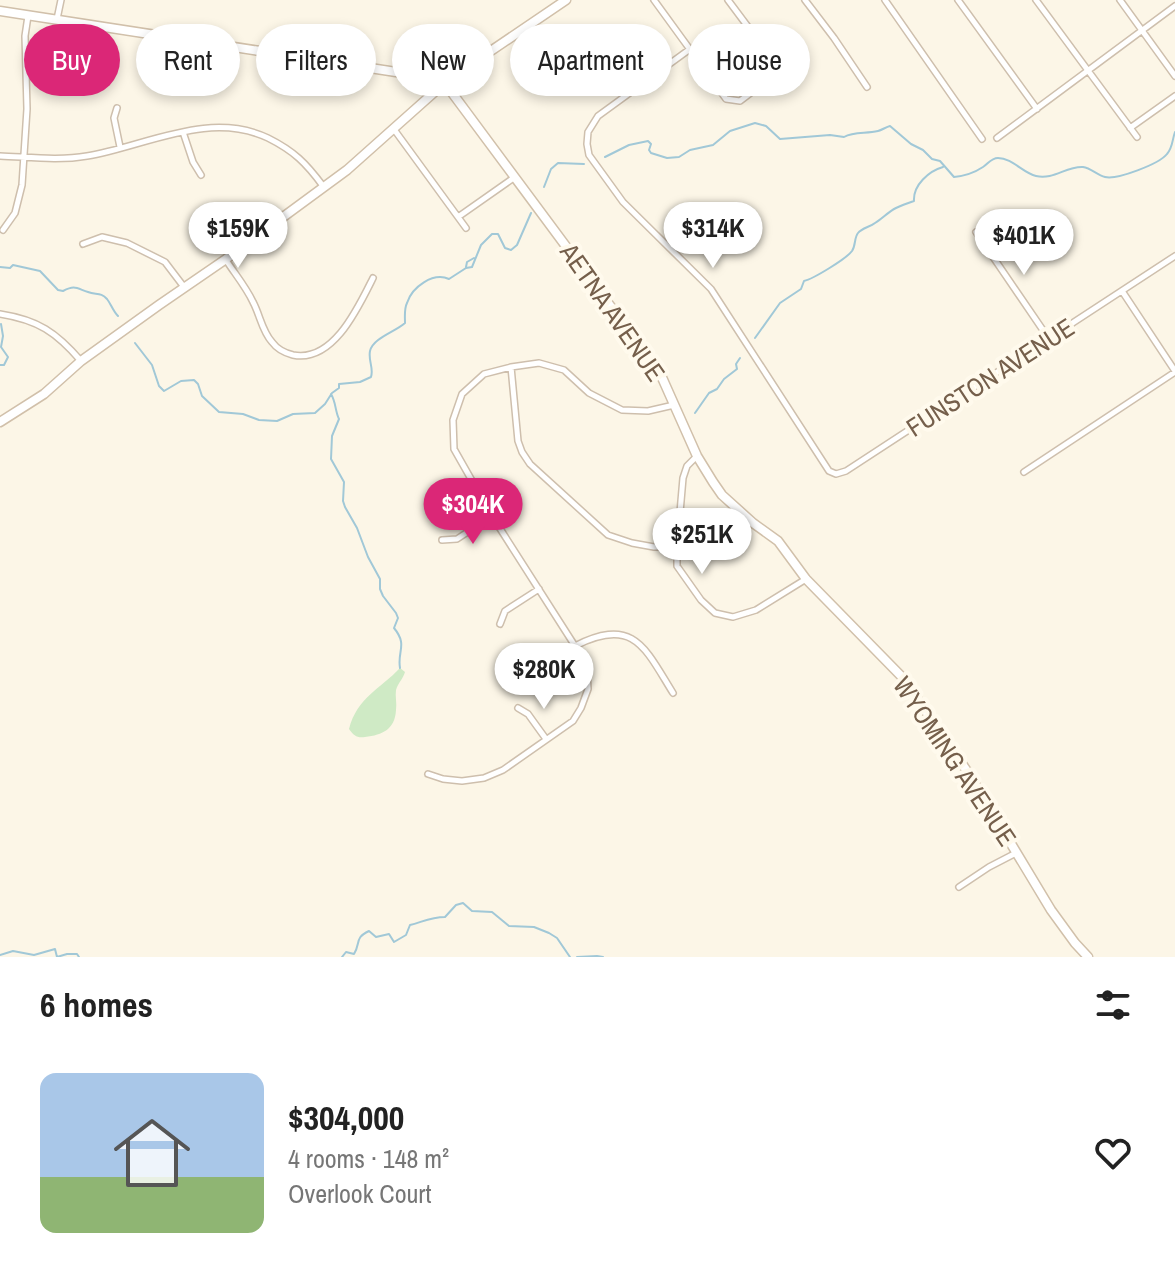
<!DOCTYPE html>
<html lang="en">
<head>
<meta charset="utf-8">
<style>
  body { margin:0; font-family:"Archivo Narrow",sans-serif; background:#f2f2f2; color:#222; height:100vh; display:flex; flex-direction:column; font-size:30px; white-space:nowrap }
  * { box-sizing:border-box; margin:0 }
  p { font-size:26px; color:#767676 }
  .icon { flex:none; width:44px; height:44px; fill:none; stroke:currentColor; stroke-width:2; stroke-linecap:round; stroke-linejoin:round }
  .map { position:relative; height:957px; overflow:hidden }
  .details { display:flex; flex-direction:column; background:#fff; flex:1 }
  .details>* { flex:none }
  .guide { position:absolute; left:24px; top:24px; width:1128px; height:72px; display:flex; gap:16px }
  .price { position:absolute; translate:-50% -68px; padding:0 18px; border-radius:28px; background:#fff; color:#222; font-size:26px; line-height:52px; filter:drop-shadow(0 2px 4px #0008) }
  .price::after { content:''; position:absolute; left:50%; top:48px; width:24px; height:18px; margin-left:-12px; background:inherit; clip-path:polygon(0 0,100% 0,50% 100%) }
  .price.current { background:#db2777; color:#fff }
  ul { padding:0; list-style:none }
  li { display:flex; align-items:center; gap:24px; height:200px; padding:0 40px }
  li+li { border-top:2px solid #e0e0e0 }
  li span { display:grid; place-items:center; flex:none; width:224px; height:160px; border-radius:16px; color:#555 }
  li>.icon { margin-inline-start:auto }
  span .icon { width:96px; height:96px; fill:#fffc; stroke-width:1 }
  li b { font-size:34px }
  h2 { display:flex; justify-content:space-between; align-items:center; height:96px; padding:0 40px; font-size:34px }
  .chip { padding:0 28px; border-radius:36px; background:#fff; box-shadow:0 4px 12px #0003; font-size:28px; line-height:72px }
  .chip.current { background:#db2777; color:#fff }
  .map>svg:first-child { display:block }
  .green { fill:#cfeac5 }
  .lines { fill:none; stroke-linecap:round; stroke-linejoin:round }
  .stream { stroke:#a1c8d7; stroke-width:2 }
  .street-casing { stroke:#cebfad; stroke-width:8 }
  .secondary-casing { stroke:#d1c0aa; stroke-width:11 }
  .street { stroke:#fff; stroke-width:5 }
  .secondary { stroke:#fff; stroke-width:8 }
  .labels { text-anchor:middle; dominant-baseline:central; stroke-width:8; stroke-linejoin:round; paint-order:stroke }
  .street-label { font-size:26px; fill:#755f4b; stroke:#fffaed }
</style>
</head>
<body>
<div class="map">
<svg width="1175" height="957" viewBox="0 0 1175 957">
  <rect width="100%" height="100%" fill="#fcf6e7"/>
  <!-- green -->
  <path class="green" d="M400,668L405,672C403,679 398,683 396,690C395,696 397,703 396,710C395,729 383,735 365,737C357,738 354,736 349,729C357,698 380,689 400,668Z"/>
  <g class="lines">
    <!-- stream -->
    <path class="stream" d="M605,157L629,145L648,141L651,144L649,150L651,153L667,158L679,157L690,150L713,145L730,131L755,123L766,126L780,139L830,135L844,137C854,131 866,134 878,131C882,130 886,127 890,126L911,144L923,150L932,159L940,161L954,177C964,176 974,173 983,167C988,164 991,158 998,158C1012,158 1023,173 1036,176C1054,180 1066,166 1083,167C1091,168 1097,175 1105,177C1117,180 1159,164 1167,154C1173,147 1172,140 1175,132
      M544,187L551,169L558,163L584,164
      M0,267L10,268L13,265L40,271L58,290L63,291C75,285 76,288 88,292C96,295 101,292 107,299C111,304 113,311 118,316
      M466,267L467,262L474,258
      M755,338L780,303L801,289L804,281C813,279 846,259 852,251C856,245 854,238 858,233C862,228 870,227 875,223C882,219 888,212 896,208C902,205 908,203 914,201C913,185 929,171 943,167
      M135,343L152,365L159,386L164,391L181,381L194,380L198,384L202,396L219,412L243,414L259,420L277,421L293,414L315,413L325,404L332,393L339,388V384L360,382L371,377C374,368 368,361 370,351C373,338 395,332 405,323C405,316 404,309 407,303C412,287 433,272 449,279L466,268L472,267L481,245L492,234H498L505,248L511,250L517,245L531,213
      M0,365H4L8,357L1,347L3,336L1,324
      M331,394C336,402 335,411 339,419L332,436L331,459L344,482L343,501L345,507L357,528L368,557L380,579V589L383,596L396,613L398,618L394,628C408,645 397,651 400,668
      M695,413L709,393L717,389L724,379L737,369L736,364L740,358
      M0,955L13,951L34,955L55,949L57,957L67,954H77L79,957
      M342,957L346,952L354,954C361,943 354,938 369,931L376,937L389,934L394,942L406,935L410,925C422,922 431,917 445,917L456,905L463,903L472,911L492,912L509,926L534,927L549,933L557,938L570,957
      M577,957L597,956L603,957"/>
    <!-- street casing -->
    <g class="street-casing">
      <path id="street" d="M654,0L726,99L740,101L777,73L775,63L728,0
        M805,0L834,38L867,87
        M885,0L982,139
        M958,0L1037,109
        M1036,0L1137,137
        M1120,0L1175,76
        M57,19L61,0
        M690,49L598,116L588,132L587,144L589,155L623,202L711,289L829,471L836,474L846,471L1175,256
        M117,108L114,118L120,147
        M393,128L466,228
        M1130,128L1175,96
        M183,132L193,162L201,175
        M997,138L1175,6
        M0,156C28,157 59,161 87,156C146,146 209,110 268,138C294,151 306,163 323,186
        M458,217L515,177
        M3,230L15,213L22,185L27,109L25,36L28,16
        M976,232L1049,339
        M83,244L102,237L127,243L165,262L184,287
        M226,260C235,274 246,287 253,302C260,315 262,331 272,342C277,349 285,353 293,355C333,363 358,308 373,278
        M1122,291L1175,371
        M0,314C38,320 56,332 81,361
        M511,367L518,441L522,452L530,464L608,535L632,543L654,547H677
        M697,456L687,466L683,478L677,547V566L701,600L715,613L733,617L756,610L806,579
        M1024,472L1175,372
        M442,540L457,539L492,516
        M500,624L505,611L539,589
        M575,646C634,616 645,648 673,693
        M518,708L528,714L546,739
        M428,774L443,779L462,781L484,778L503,770L573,721L581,708L588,689L587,671L575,646L492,516L454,449L453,420L462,394L484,374L511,367L539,363L564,370L589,393L622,410L648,411L674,405
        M959,887L989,867L1016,853"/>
    </g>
    <!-- secondary casing -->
    <g class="secondary-casing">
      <path id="secondary" d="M0,11L448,80
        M448,80L450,90L660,373L697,456L713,482L722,495L753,523L778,541L806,579L903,678L969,774L1051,910L1075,943L1088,957
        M0,422L44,394L81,361L159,305L226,259L347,170L448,80L566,0"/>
    </g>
    <!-- street -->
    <use href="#street" class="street"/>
    <!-- secondary -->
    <use href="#secondary" class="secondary"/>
  </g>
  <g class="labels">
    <!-- street labels -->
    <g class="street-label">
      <text transform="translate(613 312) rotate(55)">AETNA AVENUE</text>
      <text transform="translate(990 377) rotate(-33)">FUNSTON AVENUE</text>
      <text transform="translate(955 761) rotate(56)">WYOMING AVENUE</text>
    </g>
  </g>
</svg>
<b class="price" style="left:238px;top:270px">$159K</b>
<b class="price" style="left:713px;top:270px">$314K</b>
<b class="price" style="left:1024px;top:277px">$401K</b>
<b class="price current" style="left:473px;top:546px">$304K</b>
<b class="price" style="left:702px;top:576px">$251K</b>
<b class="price" style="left:544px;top:711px">$280K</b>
<div class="guide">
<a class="chip current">Buy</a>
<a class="chip">Rent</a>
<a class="chip">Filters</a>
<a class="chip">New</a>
<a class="chip">Apartment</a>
<a class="chip">House</a>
</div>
</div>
<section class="details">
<h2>6 homes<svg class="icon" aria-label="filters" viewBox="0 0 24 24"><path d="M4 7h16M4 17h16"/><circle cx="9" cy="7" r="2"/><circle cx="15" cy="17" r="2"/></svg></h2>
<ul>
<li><span style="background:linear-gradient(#a9c7e8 65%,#8fb573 0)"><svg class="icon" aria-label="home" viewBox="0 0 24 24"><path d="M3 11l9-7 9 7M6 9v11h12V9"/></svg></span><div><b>$304,000</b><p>4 rooms · 148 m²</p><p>Overlook Court</p></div><svg class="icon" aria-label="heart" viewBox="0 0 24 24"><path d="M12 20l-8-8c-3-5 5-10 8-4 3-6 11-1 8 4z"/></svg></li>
</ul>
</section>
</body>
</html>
